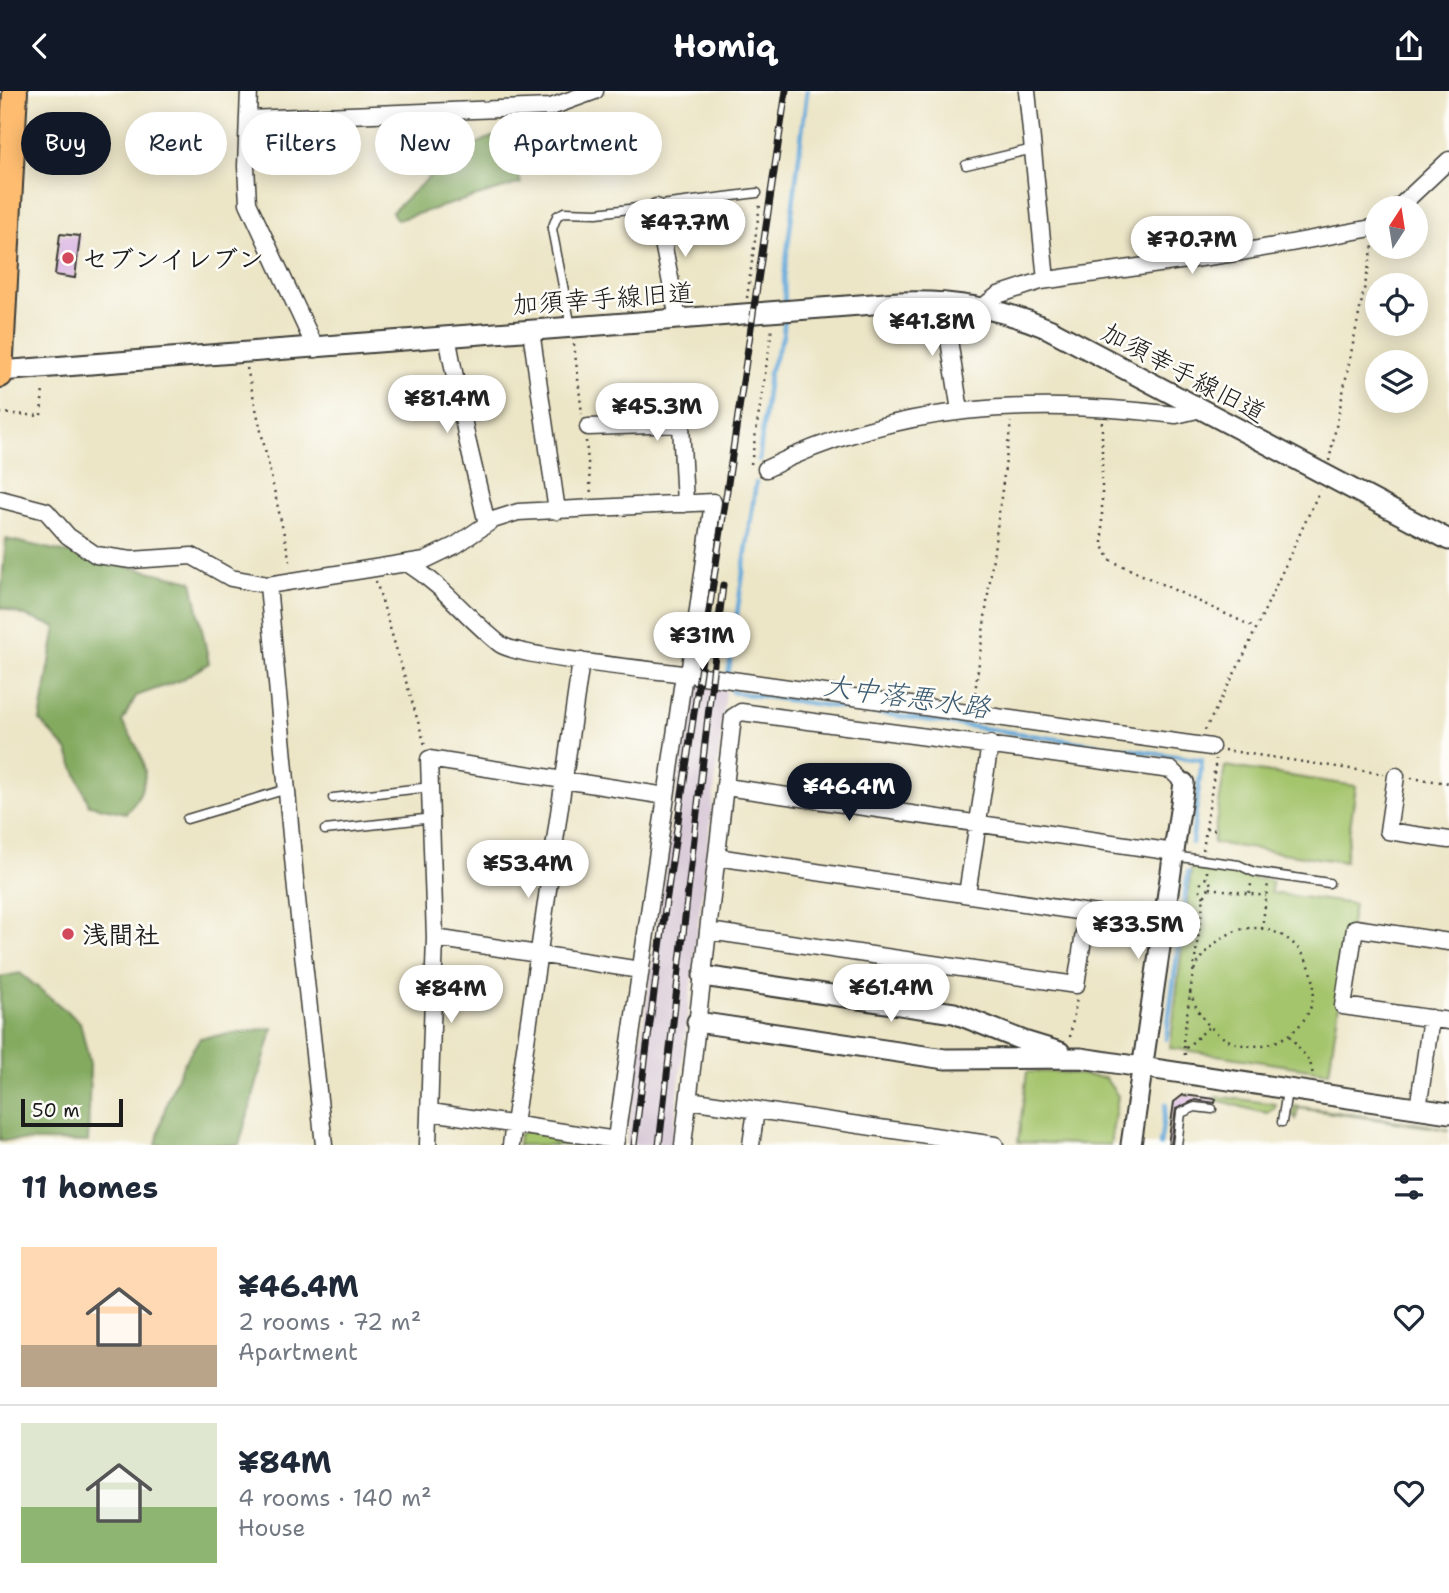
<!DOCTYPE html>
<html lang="en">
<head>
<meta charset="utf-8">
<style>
  body { margin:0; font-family:"Shantell Sans","Klee One",sans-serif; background:#f6f6f7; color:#1f2937; height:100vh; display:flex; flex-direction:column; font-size:26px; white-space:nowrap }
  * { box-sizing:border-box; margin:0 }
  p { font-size:23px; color:#747a83 }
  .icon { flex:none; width:38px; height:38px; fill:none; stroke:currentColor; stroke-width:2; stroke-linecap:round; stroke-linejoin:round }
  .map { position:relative; height:1054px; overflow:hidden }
  .sheet { display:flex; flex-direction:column; background:#fff; flex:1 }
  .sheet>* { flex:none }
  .guide { position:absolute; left:21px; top:21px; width:700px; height:63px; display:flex; gap:14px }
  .needle { width:46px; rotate:12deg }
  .tools { position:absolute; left:1365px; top:105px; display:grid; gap:14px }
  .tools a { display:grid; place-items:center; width:63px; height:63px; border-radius:50%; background:#fff; box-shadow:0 4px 18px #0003; font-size:35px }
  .scale { position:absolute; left:21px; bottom:18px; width:102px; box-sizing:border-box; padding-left:7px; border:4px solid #1c1c1c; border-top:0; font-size:19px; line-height:24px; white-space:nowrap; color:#1c1c1c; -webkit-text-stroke:5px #fdfcf7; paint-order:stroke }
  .price { position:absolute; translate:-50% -60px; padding:0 16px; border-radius:24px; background:#fff; color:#222; font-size:23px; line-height:46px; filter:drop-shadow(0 2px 4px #0008) }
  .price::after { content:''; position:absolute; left:50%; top:42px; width:21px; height:16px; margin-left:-10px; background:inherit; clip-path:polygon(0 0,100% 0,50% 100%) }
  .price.active { background:#111827; color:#fff }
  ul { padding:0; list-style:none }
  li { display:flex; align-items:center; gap:21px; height:175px; padding:0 21px }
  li+li { border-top:2px solid #e0e1e3 }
  li span { display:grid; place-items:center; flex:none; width:196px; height:140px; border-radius:0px; color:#555 }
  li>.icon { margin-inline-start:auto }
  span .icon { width:84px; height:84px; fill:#fffc; stroke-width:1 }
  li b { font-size:30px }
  h2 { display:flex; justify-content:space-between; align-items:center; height:84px; padding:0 21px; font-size:30px }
  .chip { padding:0 24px; border-radius:32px; background:#fff; box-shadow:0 4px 18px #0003; font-size:24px; line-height:63px }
  .chip.active { background:#111827; color:#fff }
  header { display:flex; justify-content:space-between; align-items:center; height:91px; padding:0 21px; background:#111827; color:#fff; font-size:32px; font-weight:700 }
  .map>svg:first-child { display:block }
  .industrial { fill:#cfbdcf }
  .green { fill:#a5c56d; stroke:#607044; stroke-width:2 }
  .forest { fill:#84aa60; stroke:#50633e; stroke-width:2 }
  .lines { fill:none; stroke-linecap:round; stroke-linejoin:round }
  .stream { stroke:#64a9da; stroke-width:4.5 }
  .building { fill:#d6aae0 }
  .service-casing { stroke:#3b3a36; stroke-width:11 }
  .minor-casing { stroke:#3b3a36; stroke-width:19 }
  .tertiary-casing { stroke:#3b3a36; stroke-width:23 }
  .primary-casing { stroke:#3b3a36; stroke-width:28 }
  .path { stroke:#3b3a36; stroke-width:2.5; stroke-dasharray:2 5; stroke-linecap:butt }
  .service { stroke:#fff; stroke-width:8 }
  .minor { stroke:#fff; stroke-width:16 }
  .tertiary { stroke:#fff; stroke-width:19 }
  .primary { stroke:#fdbc70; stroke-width:24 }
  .rail-casing { stroke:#1c1c1c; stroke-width:7 }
  .rail { stroke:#fdfcf7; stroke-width:4.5; stroke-dasharray:13; stroke-linecap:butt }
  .poi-dot { fill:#d1495b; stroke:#fdfcf7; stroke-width:2.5 }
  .labels { text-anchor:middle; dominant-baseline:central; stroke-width:5; stroke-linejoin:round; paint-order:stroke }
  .poi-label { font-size:26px; font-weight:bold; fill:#1c1c1c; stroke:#fdfcf7; text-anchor:start }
  .street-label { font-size:26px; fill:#1c1c1c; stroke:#fdfcf7 }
  .water-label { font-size:28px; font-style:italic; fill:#3c5b71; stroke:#fdfcf7 }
</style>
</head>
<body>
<header><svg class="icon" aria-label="back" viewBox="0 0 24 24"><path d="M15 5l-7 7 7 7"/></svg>Homiq<svg class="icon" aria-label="share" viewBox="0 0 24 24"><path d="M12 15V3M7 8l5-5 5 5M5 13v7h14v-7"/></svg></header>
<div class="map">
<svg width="1449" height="1054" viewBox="0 0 1449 1054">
  <rect width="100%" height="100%" fill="#fdfcf7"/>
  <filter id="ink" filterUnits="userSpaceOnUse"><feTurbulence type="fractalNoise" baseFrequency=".0143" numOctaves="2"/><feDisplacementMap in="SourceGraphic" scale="14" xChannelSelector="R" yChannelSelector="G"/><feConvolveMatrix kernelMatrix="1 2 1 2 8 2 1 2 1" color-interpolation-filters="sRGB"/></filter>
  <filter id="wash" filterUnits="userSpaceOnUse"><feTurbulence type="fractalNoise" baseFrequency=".00686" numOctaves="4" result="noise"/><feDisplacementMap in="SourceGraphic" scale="28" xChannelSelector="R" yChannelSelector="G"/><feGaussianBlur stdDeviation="1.57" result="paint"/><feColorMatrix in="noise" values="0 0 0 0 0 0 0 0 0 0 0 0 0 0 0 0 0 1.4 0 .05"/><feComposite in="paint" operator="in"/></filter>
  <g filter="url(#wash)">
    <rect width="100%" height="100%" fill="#ece5c6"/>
    <!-- industrial -->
    <path class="industrial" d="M693,586L722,590L726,601L672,1054H626Z"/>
    <!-- green -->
    <path class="green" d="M1225,675L1356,695L1345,771L1213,752Z
      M1192,773L1237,780L1252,787L1272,790L1271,802L1354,813L1329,981L1170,957Z
      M1027,981H1059L1105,987L1118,1005L1110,1054L1018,1051Z
      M1216,1005L1276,1013L1275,1017L1268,1022C1249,1020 1234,1012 1215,1009Z
      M1294,1015L1428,1034L1449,1039L1298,1017L1296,1028L1293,1024Z
      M526,1039L605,1054H518L519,1044Z"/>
    <!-- forest -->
    <path class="forest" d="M504,42L521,92L397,129L392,121C426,89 458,55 504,42Z
      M6,448L192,490L209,572L181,589L136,605L122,631C144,666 158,687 126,722L89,714L67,659L40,630L56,536L0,516Z
      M20,882L80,931L90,973L88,1051L0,1049V886Z
      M273,937L239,1054H156C164,1013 176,981 200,947Z"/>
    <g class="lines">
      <!-- stream -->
      <path class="stream" d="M785,215L784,187L807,0
        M759,369L769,283L783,245L785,223
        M728,585L756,392
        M730,594L732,601L1202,669L1192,752
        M1166,948L1188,781
        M1160,1054L1166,1013"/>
    </g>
    <g id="blocks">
      <!-- building -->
      <path class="building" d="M60,143L80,145L75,187L55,184Z
        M1183,1004L1216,1008L1215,1012L1195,1009L1176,1018L1171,1054H1168L1174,1011Z"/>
    </g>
  </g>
  <g filter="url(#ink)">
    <use href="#blocks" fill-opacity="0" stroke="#3b3a36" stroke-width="2"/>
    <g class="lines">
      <!-- service casing -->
      <g class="service-casing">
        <path id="service" d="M966,74L1033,58
          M571,236L552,138L557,125L564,121L597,122L757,102
          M333,707L431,696
          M187,728L287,698
          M325,739L433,727
          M1173,765L1239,774L1254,781L1329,792
          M1282,1031L1287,1000
          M1177,1054L1181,1022L1195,1016L1212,1018"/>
      </g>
      <!-- minor casing -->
      <g class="minor-casing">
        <path id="minor" d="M249,0L246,75L248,112L316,258
          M1027,0L1046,189
          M248,28L551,16L595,0
          M656,116L678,228
          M1398,117L1449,69
          M943,210L960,320
          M984,215L998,204L1041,190L1242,161L1377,136
          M531,240L557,420
          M447,245L467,348L487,433
          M588,336L681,333L685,413
          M766,378C897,312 1033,307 1176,324L1197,319
          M0,408L46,420L68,445L96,464L131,469L192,465L231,487L268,494L425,469L456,454L493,429L518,421L713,411L689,583H684
          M407,472C445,496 466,526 500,553C516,566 654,579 684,583L615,1054
          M268,494L296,799L324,1054
          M689,583L1211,656
          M1396,685L1388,740L1449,749
          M726,696L1174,761
          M717,766L1163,833
          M967,803L990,653
          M709,840L1076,894L1087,822
          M435,847L640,879
          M1449,851L1355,837L1343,915L1449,930
          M689,1009L995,1054
          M1418,1018L1431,927
          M431,1021L616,1049
          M428,1054L435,847L429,668L666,705
          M511,1054L581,570
          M683,1054L733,626L741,621L1171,679L1184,692
          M751,1054L756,1019"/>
      </g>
      <!-- tertiary casing -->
      <g class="tertiary-casing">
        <path id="tertiary" d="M0,280L899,211C953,209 999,217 1049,238L1449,449
          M703,885L954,922L1024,950L1060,961
          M697,931L945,968L1081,967L1449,1022
          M1131,1054L1184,692"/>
      </g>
      <!-- primary casing -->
      <g class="primary-casing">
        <path id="primary" d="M0,284L15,0"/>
      </g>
      <!-- path -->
      <path class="path" d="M747,207L760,113
        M574,253L582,323
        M247,277L291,475
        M0,322L41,325L43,297
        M1102,331V453L1110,469L1256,537
        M586,350L591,403
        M1329,370L1374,150
        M751,373L772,238
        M376,490L425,654
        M974,609L1011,331
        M1205,639L1244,564L1320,399
        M1224,659L1384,683
        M1411,687L1449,692
        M1206,738L1215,739
        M1203,759L1216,668
        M1210,797L1266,805
        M1249,802L1252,789
        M1204,806L1200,800L1201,791L1207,786V779
        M1262,838L1268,792
        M1190,901C1226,1006 1353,938 1302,862C1290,846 1271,836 1251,837C1225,838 1204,860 1193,881
        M1290,945L1310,971L1313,984
        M1070,946L1077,907
        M1186,957L1209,936
        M1185,964L1183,951L1204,806L1211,793L1207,786"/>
      <!-- service -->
      <use href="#service" class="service"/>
      <!-- minor -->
      <use href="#minor" class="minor"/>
      <!-- tertiary -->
      <use href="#tertiary" class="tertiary"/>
      <!-- primary -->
      <use href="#primary" class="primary"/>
      <!-- rail casing -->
      <g class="rail-casing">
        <path id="rail" d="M634,1054L665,818L786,0
          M659,1054L723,494"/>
      </g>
      <!-- rail -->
      <use href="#rail" class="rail"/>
    </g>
  </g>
  <!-- markers -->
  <g class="poi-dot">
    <circle cx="68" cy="167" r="7"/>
    <circle cx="68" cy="843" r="7"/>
  </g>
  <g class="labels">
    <!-- poi labels -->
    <g class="poi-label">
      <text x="82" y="167">セブンイレブン</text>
      <text x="82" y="843">浅間社</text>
    </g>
    <!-- street labels -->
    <g class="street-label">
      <text transform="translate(603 207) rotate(-4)">加須幸手線旧道</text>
      <text transform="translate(1184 281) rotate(28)">加須幸手線旧道</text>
    </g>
    <!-- water labels -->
    <g class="water-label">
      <text transform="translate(907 605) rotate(8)">大中落悪水路</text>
    </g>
  </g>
</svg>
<div class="tools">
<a><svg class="needle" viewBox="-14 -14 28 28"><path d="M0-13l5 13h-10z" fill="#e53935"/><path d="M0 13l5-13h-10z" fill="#747a83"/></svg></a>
<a><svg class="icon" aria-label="locate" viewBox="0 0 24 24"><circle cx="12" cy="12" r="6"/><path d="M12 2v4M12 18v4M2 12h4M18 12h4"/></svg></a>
<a><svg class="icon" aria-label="layers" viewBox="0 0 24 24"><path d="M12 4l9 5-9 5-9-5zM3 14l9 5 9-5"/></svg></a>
</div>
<div class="scale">50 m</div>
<b class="price" style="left:685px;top:168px">¥47.7M</b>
<b class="price" style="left:1192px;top:185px">¥70.7M</b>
<b class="price" style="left:932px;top:267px">¥41.8M</b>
<b class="price" style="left:447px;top:344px">¥81.4M</b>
<b class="price" style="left:657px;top:352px">¥45.3M</b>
<b class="price" style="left:702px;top:581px">¥31M</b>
<b class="price active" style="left:849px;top:732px">¥46.4M</b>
<b class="price" style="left:528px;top:809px">¥53.4M</b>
<b class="price" style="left:1138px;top:870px">¥33.5M</b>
<b class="price" style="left:891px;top:933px">¥61.4M</b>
<b class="price" style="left:451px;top:934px">¥84M</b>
<div class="guide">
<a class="chip active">Buy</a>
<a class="chip">Rent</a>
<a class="chip">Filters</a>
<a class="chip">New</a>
<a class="chip">Apartment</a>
</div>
</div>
<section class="sheet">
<h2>11 homes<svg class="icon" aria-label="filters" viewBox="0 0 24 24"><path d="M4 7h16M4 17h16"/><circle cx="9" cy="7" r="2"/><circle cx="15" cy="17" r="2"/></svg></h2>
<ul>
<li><span style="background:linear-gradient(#ffd9b3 70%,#b9a48a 0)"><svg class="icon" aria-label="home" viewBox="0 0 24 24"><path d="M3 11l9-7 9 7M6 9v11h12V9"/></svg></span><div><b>¥46.4M</b><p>2 rooms · 72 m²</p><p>Apartment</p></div><svg class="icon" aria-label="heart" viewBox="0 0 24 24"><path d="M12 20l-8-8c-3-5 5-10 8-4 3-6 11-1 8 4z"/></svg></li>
<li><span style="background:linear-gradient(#dfe7d0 60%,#8fb573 0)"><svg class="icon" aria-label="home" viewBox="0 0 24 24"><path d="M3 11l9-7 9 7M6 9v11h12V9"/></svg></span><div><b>¥84M</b><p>4 rooms · 140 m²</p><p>House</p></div><svg class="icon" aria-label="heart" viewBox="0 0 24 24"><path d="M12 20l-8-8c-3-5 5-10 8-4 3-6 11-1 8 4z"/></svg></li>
</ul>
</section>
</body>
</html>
